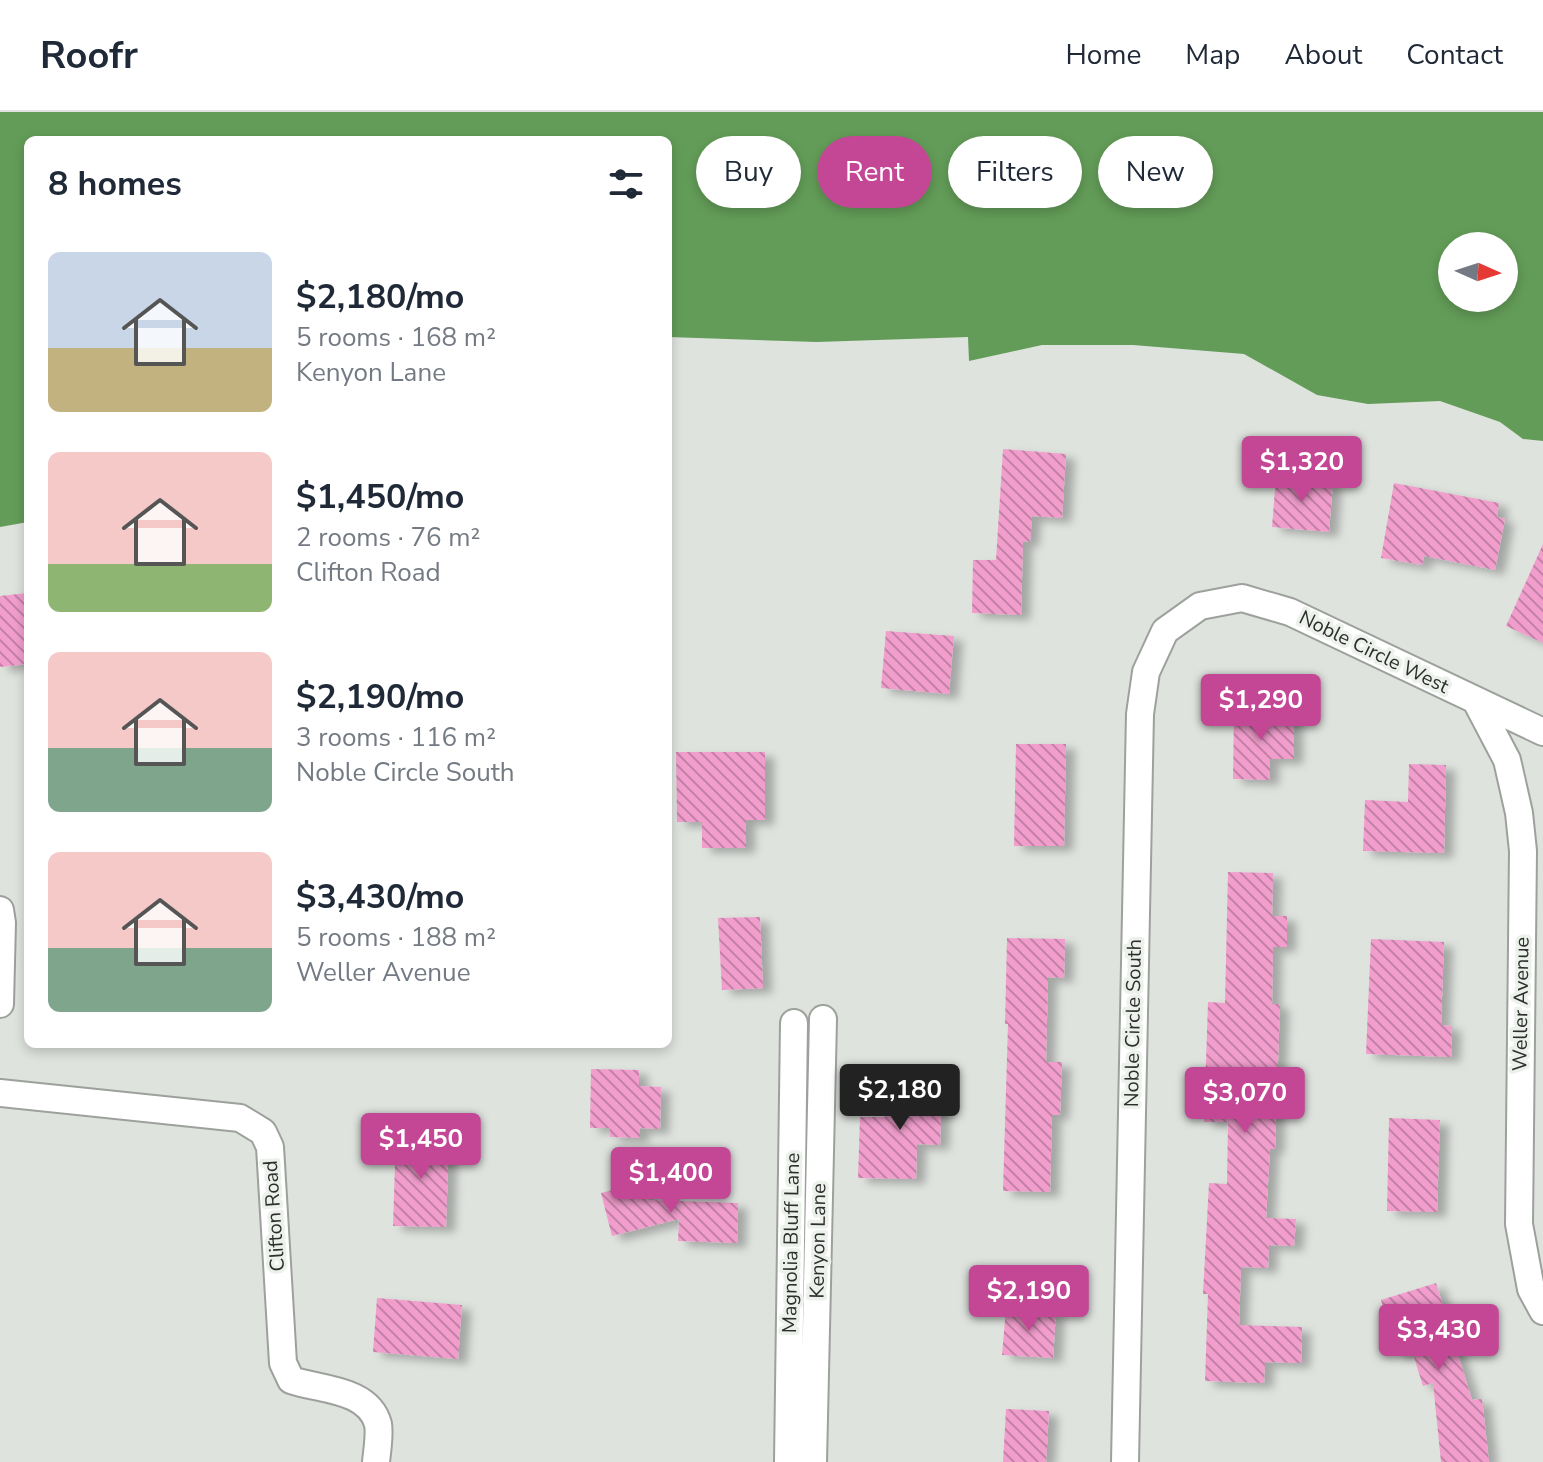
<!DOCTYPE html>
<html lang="en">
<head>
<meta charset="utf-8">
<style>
  body { margin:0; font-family:"Nunito Sans",sans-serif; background:#f2f2f3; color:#1f2937; height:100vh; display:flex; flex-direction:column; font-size:30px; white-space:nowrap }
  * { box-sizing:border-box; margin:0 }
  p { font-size:26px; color:#747a83 }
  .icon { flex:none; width:44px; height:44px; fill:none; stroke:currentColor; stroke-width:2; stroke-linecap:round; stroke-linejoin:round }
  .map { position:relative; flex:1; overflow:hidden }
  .side { position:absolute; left:24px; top:24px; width:648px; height:912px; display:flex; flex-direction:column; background:#fff; border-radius:12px; box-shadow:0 4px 12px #0003 }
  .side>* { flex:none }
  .hud { position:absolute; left:696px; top:24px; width:726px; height:72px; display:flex; gap:16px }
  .needle { width:52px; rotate:93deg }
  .tools { position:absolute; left:1438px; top:120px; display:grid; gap:16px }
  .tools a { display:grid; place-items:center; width:80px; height:80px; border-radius:50%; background:#fff; box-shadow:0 4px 12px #0003; font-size:40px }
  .price { position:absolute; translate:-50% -68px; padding:0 18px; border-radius:8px; background:#c44796; color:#fff; font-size:26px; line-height:52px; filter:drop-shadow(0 2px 4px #0008) }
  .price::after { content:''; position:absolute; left:50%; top:48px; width:24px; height:18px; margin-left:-12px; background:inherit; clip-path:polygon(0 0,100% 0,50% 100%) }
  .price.active { background:#222; color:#fff }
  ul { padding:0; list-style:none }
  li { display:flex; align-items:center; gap:24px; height:200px; padding:0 24px }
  li span { display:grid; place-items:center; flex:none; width:224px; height:160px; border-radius:12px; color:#555 }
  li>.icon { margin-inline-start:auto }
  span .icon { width:96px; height:96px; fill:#fffc; stroke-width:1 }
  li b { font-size:34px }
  h2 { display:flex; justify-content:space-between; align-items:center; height:96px; padding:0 24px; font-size:34px }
  .chip { padding:0 28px; border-radius:36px; background:#fff; box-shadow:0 4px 12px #0003; font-size:28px; line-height:72px }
  .chip.active { background:#c44796; color:#fff }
  header { display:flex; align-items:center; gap:48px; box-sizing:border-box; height:112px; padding:0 40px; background:#fff; border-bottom:2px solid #e0e1e3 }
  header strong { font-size:38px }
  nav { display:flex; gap:44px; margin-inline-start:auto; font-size:28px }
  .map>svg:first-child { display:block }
  .water { fill:#639c58; fill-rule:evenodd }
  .building { fill:url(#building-back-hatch); filter:url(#shadow) }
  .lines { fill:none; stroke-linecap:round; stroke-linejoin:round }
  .minor-casing { stroke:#9da19c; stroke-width:30 }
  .minor { stroke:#fff; stroke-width:26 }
  .labels { text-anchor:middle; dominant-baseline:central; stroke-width:7; stroke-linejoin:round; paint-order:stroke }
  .street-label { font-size:20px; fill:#2d2f2d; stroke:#ecf1eb }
</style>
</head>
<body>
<header>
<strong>Roofr</strong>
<nav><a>Home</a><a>Map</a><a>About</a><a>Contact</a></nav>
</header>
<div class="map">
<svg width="1543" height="1350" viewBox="0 0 1543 1350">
  <defs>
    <pattern id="building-back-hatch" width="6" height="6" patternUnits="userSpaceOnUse" patternTransform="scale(2)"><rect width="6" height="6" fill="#f19ecd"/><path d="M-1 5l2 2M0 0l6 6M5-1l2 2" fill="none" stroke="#c481a7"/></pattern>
    <filter id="shadow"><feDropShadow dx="9" dy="5" stdDeviation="4" flood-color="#0004"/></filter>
  </defs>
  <rect width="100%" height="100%" fill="#dfe3de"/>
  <!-- water -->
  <path class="water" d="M0,0H1543V329L1523,327L1500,310L1440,289L1368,292L1317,283L1244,242L1133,233H1042L969,249L968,225L817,230L668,225V28H28V410L0,415ZM1452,134H1504V186H1452Z"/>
  <!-- building -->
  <path class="building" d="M1003,337L1066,342L1062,406L1032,404L1030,430L1023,429L1021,503L972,501L973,448H996Z
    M1276,365L1333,370L1329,420L1272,415Z
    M1394,371L1499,391L1497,405L1505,407L1495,458L1424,444L1422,453L1381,446Z
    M1543,432V531L1506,514Z
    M28,481V552L0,555V484Z
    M886,519L954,524L949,582L881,576Z
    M1234,599L1294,600V647H1270V668L1233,667Z
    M1016,632H1066L1064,734H1014Z
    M676,640H765V708H746V736H702V710H677Z
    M1409,652L1446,653L1444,741L1363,739L1365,688L1408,690Z
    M1228,760L1273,761L1272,804H1287V835H1273L1272,892H1280L1275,1037H1270L1266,1106L1296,1107L1294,1134L1269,1133L1268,1156L1241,1155L1239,1213L1302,1215L1301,1251L1265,1250L1264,1271L1205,1269L1208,1182H1203L1209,1071L1227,1072L1228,1010H1204L1208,890L1225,891Z
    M760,805L763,876L722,878L718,806Z
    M1007,826L1065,827L1064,866L1048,865L1046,950H1062L1060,1003H1052L1050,1080L1003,1079L1008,912H1005Z
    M1371,827L1444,830L1441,913L1452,914L1451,945L1366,942Z
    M591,957L639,958V974L661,975L660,1017L640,1016V1026L610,1025V1016H590Z
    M886,972L942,973L940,1033L917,1032L916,1067L858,1066L860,1005H885Z
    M1389,1006L1440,1008L1437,1100L1387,1099Z
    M396,1022L449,1024L446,1115L393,1114Z
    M644,1070L649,1088L738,1091L737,1131L678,1129L679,1107L612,1124L601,1081Z
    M1436,1171L1472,1288L1482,1287L1489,1350H1441L1433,1271L1423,1274L1412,1239L1398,1243L1381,1188Z
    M377,1186L462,1193L458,1247L373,1240Z
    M1006,1196L1056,1200L1053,1246L1002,1243Z
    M1006,1297L1049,1299L1046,1350H1003Z"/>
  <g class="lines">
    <!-- minor casing -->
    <g class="minor-casing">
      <path id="minor" d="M1476,589L1507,648L1519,701L1523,739L1519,1112L1531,1177L1543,1199
        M0,798L2,811L0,892
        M0,981L240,1006L263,1020L270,1035L283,1251L291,1268C319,1278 368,1276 378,1312C380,1323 377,1339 376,1350
        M788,1350L794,911
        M813,1350L823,907
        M1125,1350L1140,602L1146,560L1165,519L1200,494L1242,486L1290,500L1543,620"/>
    </g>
    <!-- minor -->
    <use href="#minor" class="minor"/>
  </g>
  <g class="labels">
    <!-- street labels -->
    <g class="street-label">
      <text transform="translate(1374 540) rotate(26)">Noble Circle West</text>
      <text transform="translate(1521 892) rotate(-89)">Weller Avenue</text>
      <text transform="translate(1133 911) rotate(-89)">Noble Circle South</text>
      <text transform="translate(274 1104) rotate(-94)">Clifton Road</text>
      <text transform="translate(818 1129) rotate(-89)">Kenyon Lane</text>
      <text transform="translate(791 1131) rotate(-89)">Magnolia Bluff Lane</text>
    </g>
  </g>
</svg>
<div class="tools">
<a><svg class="needle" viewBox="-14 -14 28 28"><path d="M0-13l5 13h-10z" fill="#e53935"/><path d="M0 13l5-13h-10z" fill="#747a83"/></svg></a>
</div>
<b class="price" style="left:1302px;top:392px">$1,320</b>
<b class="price" style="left:1261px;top:630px">$1,290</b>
<b class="price active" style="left:900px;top:1020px">$2,180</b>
<b class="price" style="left:1245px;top:1023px">$3,070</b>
<b class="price" style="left:421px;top:1069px">$1,450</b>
<b class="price" style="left:671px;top:1103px">$1,400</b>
<b class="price" style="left:1029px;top:1221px">$2,190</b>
<b class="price" style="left:1439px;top:1260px">$3,430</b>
<div class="hud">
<a class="chip">Buy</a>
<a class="chip active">Rent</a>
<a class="chip">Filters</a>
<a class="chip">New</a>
</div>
<section class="side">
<h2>8 homes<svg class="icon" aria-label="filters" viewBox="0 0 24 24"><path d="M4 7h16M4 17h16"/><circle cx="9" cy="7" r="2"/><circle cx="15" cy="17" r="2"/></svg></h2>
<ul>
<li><span style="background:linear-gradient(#c9d6e8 60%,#c2b280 0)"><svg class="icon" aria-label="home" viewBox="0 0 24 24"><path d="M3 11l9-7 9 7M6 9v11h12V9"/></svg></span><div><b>$2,180/mo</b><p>5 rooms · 168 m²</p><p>Kenyon Lane</p></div></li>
<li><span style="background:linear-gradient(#f6c9c9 70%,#8fb573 0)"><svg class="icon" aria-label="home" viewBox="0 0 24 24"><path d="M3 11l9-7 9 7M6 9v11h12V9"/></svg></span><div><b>$1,450/mo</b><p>2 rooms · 76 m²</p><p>Clifton Road</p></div></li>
<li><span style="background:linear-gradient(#f6c9c9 60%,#7fa58c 0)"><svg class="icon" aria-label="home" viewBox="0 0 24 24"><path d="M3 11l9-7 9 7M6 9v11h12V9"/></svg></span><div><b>$2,190/mo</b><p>3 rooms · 116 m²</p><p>Noble Circle South</p></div></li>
<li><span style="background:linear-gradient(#f6c9c9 60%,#7fa58c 0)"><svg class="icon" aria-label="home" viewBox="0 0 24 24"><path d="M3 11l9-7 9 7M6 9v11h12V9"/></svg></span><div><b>$3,430/mo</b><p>5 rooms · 188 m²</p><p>Weller Avenue</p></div></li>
</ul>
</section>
</div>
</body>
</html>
